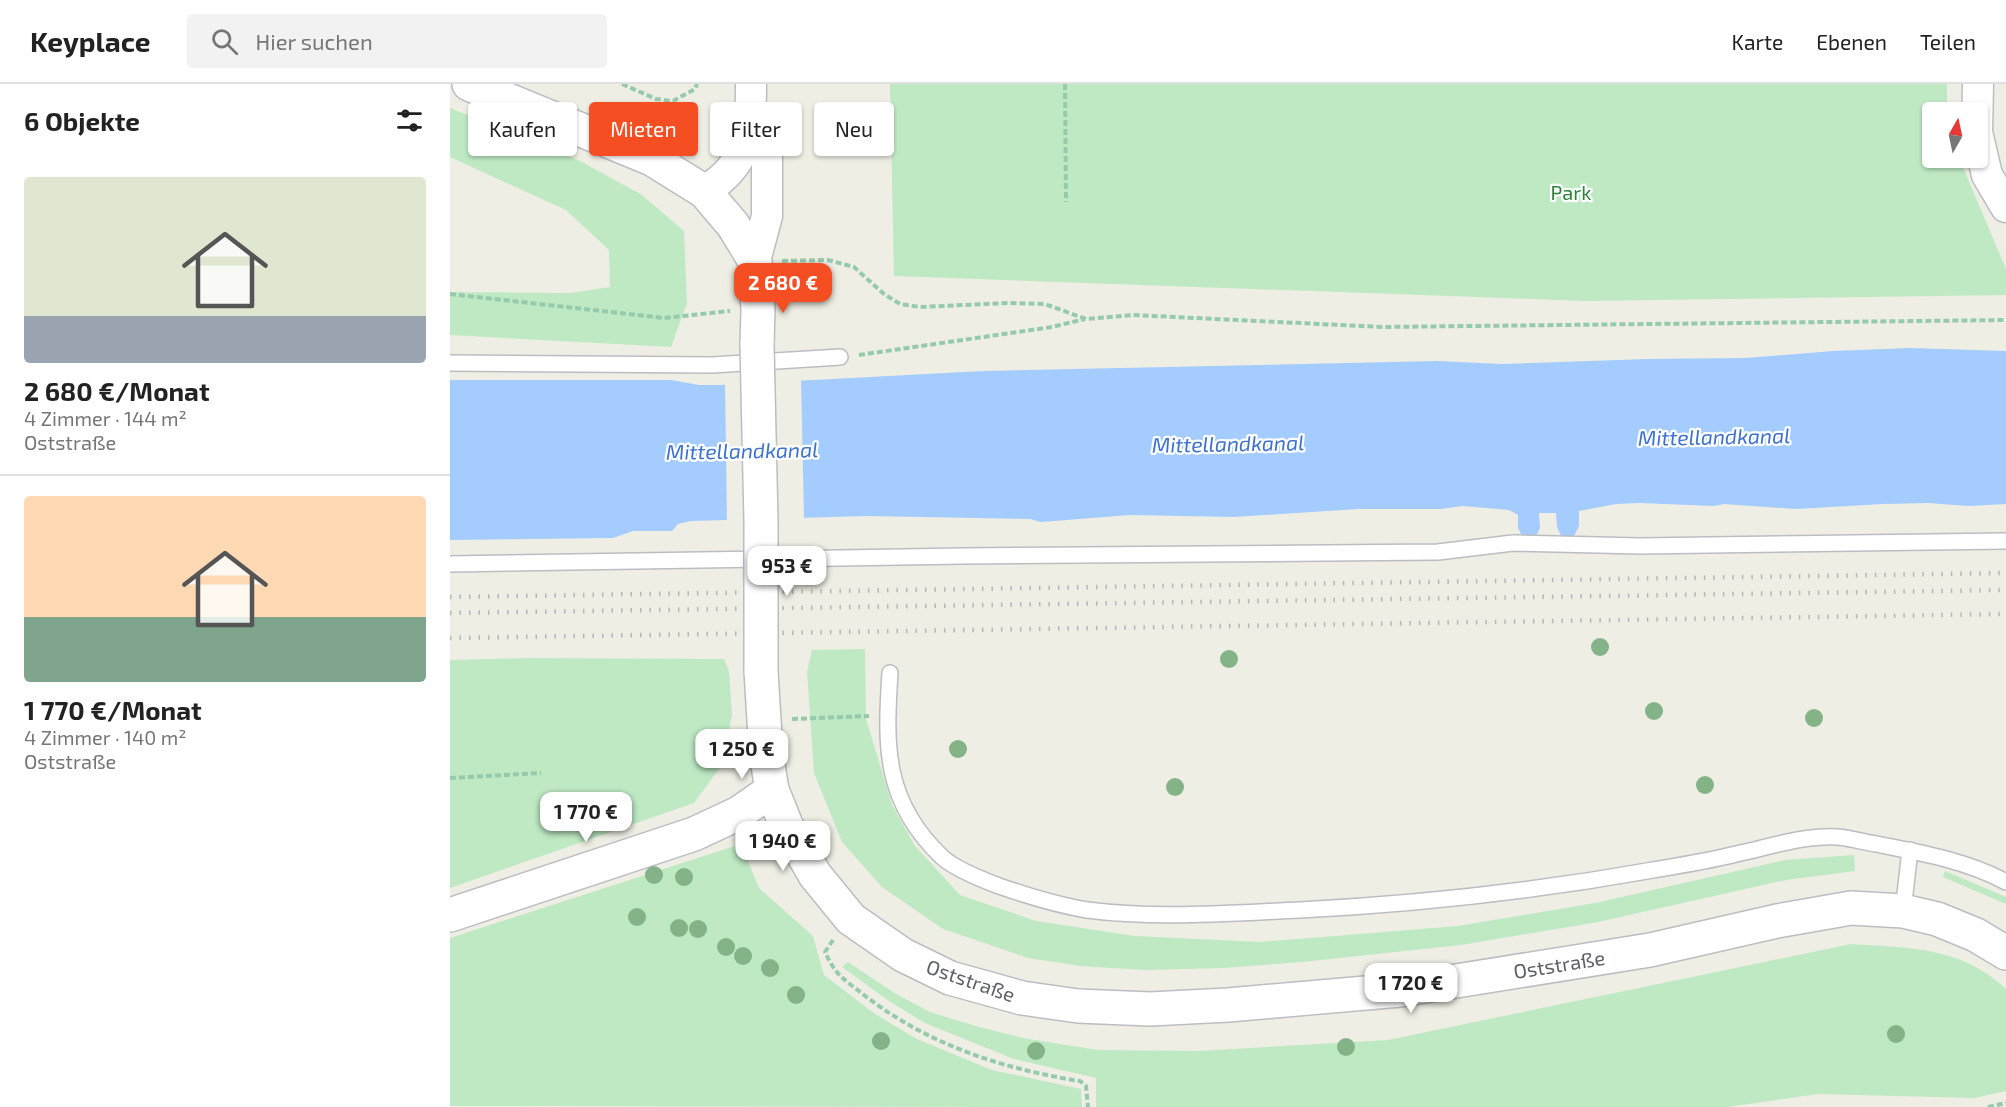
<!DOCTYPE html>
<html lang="de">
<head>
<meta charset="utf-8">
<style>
  body { margin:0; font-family:"Exo 2",sans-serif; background:#f2f2f2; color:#222; height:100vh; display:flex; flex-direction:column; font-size:22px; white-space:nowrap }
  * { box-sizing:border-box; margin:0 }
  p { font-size:20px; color:#767676 }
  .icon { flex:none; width:33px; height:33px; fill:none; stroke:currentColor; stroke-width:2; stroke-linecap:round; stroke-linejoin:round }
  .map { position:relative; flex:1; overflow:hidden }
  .sheet { display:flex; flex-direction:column; background:#fff; width:450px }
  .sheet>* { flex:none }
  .hud { position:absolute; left:18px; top:18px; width:570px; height:54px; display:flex; gap:12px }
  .needle { width:39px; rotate:9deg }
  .controls { position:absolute; left:1472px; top:18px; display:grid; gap:12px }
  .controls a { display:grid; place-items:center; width:66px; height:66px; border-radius:6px; background:#fff; box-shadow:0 2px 4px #0004; font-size:30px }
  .price { position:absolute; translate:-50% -51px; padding:0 14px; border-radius:12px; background:#fff; color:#222; font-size:20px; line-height:39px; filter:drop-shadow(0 2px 3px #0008) }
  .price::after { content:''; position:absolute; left:50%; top:36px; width:18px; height:14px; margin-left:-9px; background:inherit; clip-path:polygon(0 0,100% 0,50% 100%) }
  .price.active { background:#f64e23; color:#fff }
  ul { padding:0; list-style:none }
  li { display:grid; align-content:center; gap:12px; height:318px; padding:0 24px }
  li+li { border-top:2px solid #e0e0e0 }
  li span { display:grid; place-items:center; height:186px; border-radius:6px; color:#555 }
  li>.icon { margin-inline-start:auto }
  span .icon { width:108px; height:108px; fill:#fffc; stroke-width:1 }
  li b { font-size:26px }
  h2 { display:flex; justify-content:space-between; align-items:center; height:72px; padding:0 24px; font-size:26px }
  .chip { padding:0 21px; border-radius:6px; background:#fff; box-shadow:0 2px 4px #0004; font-size:21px; line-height:54px }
  .chip.active { background:#f64e23; color:#fff }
  header { display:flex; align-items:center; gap:36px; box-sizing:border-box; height:84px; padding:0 30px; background:#fff; border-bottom:2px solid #e0e0e0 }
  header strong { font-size:28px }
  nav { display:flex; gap:33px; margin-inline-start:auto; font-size:21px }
  .search { width:420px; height:54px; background:#f2f2f2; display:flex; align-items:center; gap:15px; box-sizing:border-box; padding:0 21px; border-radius:6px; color:#767676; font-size:22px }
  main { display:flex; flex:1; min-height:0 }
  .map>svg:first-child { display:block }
  .green { fill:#bee9c3 }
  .water { fill:#a4ccff }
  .pier { fill:#efeee4 }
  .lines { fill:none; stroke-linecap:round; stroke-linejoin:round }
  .service-casing { stroke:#bbbdc3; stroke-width:18 }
  .minor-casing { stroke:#bbbdc3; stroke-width:33 }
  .tertiary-casing { stroke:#bbbdc3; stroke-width:36 }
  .path { stroke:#96caac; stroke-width:4; stroke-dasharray:6 3; stroke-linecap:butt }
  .service { stroke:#fff; stroke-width:15 }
  .minor { stroke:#fff; stroke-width:30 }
  .tertiary { stroke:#fff; stroke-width:33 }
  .rail { stroke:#b5b6b6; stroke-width:4.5; stroke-dasharray:1.5 8; stroke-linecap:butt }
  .tertiary-bridge-casing { stroke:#bbbdc3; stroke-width:36; stroke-linecap:butt }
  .tertiary-bridge { stroke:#fff; stroke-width:33 }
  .tree { fill:#84b388 }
  .labels { text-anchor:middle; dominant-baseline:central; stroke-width:4.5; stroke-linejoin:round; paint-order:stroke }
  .park-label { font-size:20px; fill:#2d833c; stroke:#fff }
  .street-label { font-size:20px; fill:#5c5f65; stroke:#fff }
  .water-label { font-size:21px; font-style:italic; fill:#3d71cc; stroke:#fff }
</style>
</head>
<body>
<header>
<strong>Keyplace</strong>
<div class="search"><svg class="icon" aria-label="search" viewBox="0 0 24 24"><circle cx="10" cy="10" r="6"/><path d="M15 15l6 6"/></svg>Hier suchen</div>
<nav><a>Karte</a><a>Ebenen</a><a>Teilen</a></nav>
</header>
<main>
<section class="sheet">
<h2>6 Objekte<svg class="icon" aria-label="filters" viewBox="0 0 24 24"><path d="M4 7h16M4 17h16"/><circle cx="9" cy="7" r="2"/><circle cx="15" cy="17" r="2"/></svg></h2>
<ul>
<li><span style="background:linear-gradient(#dfe7d0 75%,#9aa5b1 0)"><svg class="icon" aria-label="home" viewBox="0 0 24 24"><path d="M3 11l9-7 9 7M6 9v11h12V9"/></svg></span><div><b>2 680 €/Monat</b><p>4 Zimmer · 144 m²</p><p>Oststraße</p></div></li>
<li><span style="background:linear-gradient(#ffd9b3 65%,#7fa58c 0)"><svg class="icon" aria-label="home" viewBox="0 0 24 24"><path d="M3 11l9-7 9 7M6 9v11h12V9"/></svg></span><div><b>1 770 €/Monat</b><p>4 Zimmer · 140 m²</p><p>Oststraße</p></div></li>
</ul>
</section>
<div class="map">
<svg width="1556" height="1023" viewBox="0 0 1556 1023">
  <rect width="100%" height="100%" fill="#efeee4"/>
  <!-- green -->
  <path class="green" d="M440,0H1497V28H1482V74H1509L1556,185V211L1135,217L444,192Z
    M0,24L130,77L192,111L234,147L237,219L221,263L0,251V208L121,209L160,203L159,166L116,126L0,73Z
    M415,565L416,635L442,721L465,762L510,811L586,837L685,852L810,858L1008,842L1145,819L1335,776L1404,771L1405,787L1336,796L1148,838L1011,861L852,878L774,884L696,886L630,882L578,874L493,845L432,803L392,758L364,689L357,588L362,566Z
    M80,574L274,575L279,587L282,630L274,678L244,719L0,804V576Z
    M291,760L309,804L363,852L374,891L425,930L467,955L542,986L631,1005L632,1023L0,1022V854Z
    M1495,787L1556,813V820L1493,793Z
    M1401,860C1460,864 1510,862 1556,905V1007L1525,1014L1368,1010L1277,1023H646V994L564,975L475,939L439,917L392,883L398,878L446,910L480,928L529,943L573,954L648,966L749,967L938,956Z"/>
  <!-- water -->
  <path class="water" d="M1460,264L1556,267V420L1519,422L1478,419L1433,420L1346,425L1274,420L1264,422L1190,419L1166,420L1129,427V442L1124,452L1112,454L1107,443L1106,429H1089L1090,444L1085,454H1073L1068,444V431L1059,426L1013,422L990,425H908L784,433L680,431L591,438L580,435L417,432L241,437L228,440L222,447H183L163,454L0,456V296H221L249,301H269L533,287L987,277L1052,280L1197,275L1295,274L1383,267Z"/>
  <!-- pier -->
  <path class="pier" d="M351,293L354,437L277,439L275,297Z"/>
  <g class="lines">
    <!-- service casing -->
    <g class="service-casing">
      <path id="service" d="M0,279L262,281L390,273
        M0,480L513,472L988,468L1063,459L1190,462L1556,457
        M440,589C435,663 434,718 492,773C505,785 533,796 549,802C578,812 607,821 637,826C707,835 779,829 850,826C969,820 1086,807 1203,786C1231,781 1259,777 1286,770C1319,763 1354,751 1388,753C1400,754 1413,758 1426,760C1468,768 1518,777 1556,798
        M1453,827L1460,766"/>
    </g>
    <!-- minor casing -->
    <g class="minor-casing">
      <path id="minor" d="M1528,0L1527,48L1537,91L1556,123
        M301,24L317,66V132L305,177
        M255,108C263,101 273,95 280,86C301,63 301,30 301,0"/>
    </g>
    <!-- tertiary casing -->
    <g class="tertiary-casing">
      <path id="tertiary" d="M19,0L202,75L255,108L283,141L305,177L308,226L307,261
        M311,587L316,669L322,706L336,741L365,791L401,835L453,871L500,894L572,914L628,922L700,925L778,921L950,906L1200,866L1327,837L1401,824L1453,827L1487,835L1526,851L1556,869
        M0,831L244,750L289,729L322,706"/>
    </g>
    <!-- path -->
    <path class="path" d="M172,0L206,15L223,17L245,5L247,0
      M615,0L616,118
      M332,177L378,176L404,183L434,210L450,220L470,223L558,219L595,220L636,235L683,231L932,243L1556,236
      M0,210L214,234L280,227
      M409,271L602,243L635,235
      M342,635L419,632
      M0,694L91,689
      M383,856L375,868C386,892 394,895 414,911C477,960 552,985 630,997L636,1002L638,1023
      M1538,1023L1556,1019"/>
    <!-- service -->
    <use href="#service" class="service"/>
    <!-- minor -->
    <use href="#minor" class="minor"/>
    <!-- tertiary -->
    <use href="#tertiary" class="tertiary"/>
    <!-- rail -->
    <path class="rail" d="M0,513L1556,489
      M0,529L1556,506
      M0,554L1556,530"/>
    <!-- tertiary-bridge casing -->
    <g class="tertiary-bridge-casing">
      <path id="tertiary-bridge" d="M307,261L311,438V587"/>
    </g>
    <!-- tertiary-bridge -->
    <use href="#tertiary-bridge" class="tertiary-bridge"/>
  </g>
  <!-- trees -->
  <g class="tree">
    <circle cx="1150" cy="563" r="9"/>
    <circle cx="779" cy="575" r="9"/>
    <circle cx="1204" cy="627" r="9"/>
    <circle cx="1364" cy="634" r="9"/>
    <circle cx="508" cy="665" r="9"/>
    <circle cx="1255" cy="701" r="9"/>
    <circle cx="725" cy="703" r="9"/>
    <circle cx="204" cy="791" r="9"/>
    <circle cx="234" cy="793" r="9"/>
    <circle cx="187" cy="833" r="9"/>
    <circle cx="229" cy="844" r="9"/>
    <circle cx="248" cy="845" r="9"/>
    <circle cx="276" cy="863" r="9"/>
    <circle cx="293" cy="872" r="9"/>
    <circle cx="320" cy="884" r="9"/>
    <circle cx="346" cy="911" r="9"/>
    <circle cx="1446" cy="950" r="9"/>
    <circle cx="431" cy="957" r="9"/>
    <circle cx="896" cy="963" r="9"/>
    <circle cx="586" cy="967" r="9"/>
  </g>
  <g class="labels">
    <!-- park labels -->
    <g class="park-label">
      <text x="1121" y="108">Park</text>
    </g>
    <!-- street labels -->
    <g class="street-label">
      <text transform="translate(1109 880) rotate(-9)">Oststraße</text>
      <text transform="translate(521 896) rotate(19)">Oststraße</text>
    </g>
    <!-- water labels -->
    <g class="water-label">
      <text transform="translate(1264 352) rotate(-1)">Mittellandkanal</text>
      <text transform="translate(778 359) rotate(-1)">Mittellandkanal</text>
      <text transform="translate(292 366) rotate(-1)">Mittellandkanal</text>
    </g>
  </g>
</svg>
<div class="controls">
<a><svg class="needle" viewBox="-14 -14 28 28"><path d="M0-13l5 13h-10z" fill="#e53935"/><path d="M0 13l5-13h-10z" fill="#767676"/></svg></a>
</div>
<b class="price active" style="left:333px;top:230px">2 680 €</b>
<b class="price" style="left:337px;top:513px">953 €</b>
<b class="price" style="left:292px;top:696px">1 250 €</b>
<b class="price" style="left:136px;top:759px">1 770 €</b>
<b class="price" style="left:333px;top:788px">1 940 €</b>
<b class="price" style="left:961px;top:930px">1 720 €</b>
<div class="hud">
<a class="chip">Kaufen</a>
<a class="chip active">Mieten</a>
<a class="chip">Filter</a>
<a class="chip">Neu</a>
</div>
</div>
</main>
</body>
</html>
